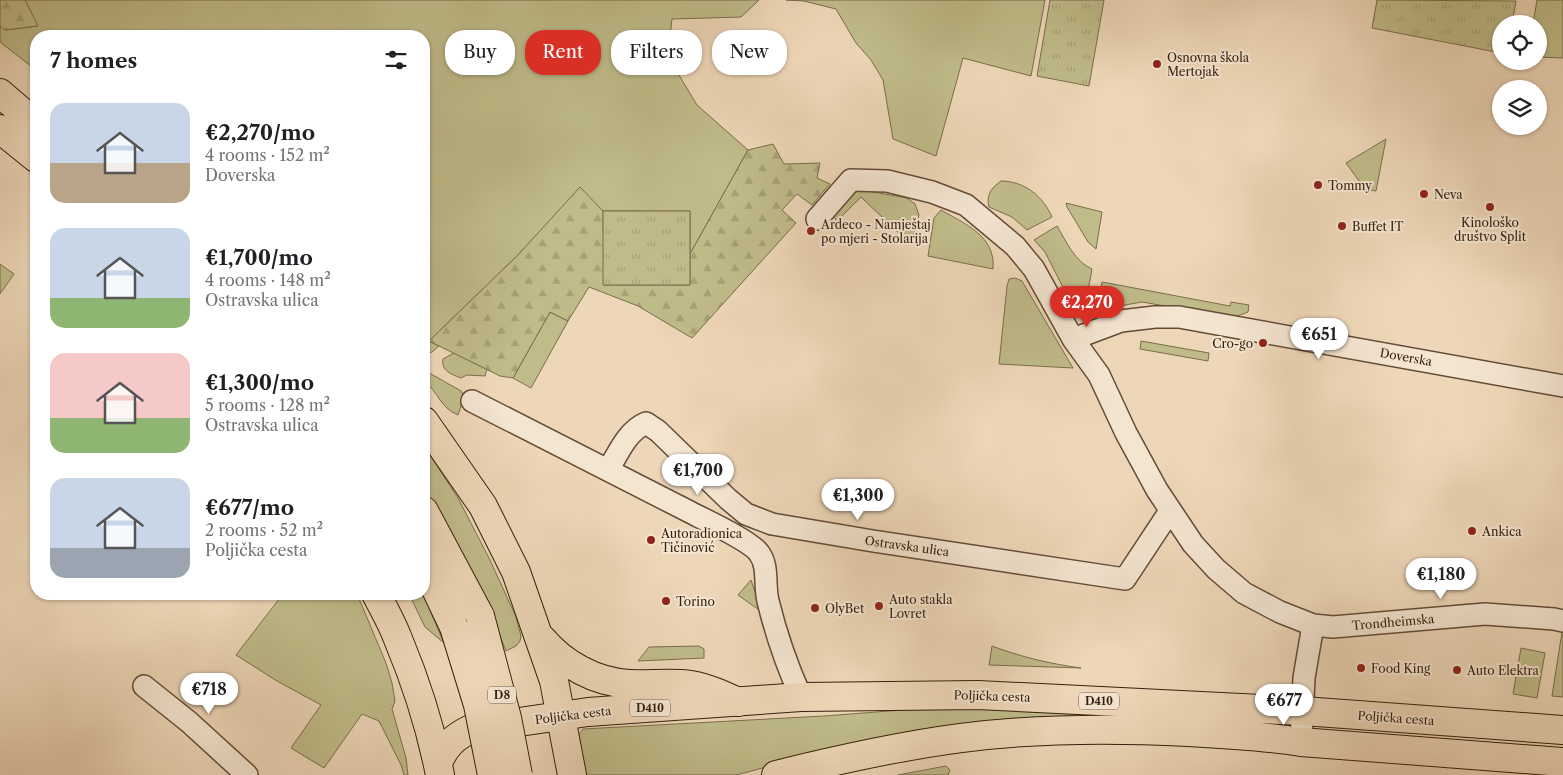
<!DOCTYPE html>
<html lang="en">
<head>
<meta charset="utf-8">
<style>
  body { margin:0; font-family:"Libre Caslon Text",serif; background:#f6f6f6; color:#202124; height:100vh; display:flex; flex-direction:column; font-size:19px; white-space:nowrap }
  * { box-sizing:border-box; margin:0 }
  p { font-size:16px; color:#757577 }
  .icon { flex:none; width:28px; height:28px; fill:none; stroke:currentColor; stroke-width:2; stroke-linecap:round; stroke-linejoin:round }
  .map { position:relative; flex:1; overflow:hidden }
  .details { position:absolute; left:30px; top:30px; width:400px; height:570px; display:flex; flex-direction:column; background:#fff; border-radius:20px; box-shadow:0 1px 4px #0004 }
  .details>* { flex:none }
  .hud { position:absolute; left:445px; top:30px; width:475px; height:45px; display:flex; gap:10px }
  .fabs { position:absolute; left:1492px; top:15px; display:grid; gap:10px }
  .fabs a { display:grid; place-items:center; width:55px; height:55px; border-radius:50%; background:#fff; box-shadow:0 1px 4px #0004; font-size:25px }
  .price { position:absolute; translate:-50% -42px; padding:0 11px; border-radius:18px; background:#fff; color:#222; font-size:16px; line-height:32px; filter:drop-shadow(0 1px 2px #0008) }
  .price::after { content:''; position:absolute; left:50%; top:30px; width:15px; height:11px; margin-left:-8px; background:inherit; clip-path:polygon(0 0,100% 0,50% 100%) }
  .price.on { background:#d93025; color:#fff }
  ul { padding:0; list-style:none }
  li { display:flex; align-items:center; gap:15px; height:125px; padding:0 20px }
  li span { display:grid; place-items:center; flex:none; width:140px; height:100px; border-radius:15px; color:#555 }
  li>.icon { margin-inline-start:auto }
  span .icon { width:60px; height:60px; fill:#fffc; stroke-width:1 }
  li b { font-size:21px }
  h2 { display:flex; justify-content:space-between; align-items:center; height:60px; padding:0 20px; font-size:21px }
  .chip { padding:0 18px; border-radius:20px; background:#fff; box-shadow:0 1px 4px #0004; font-size:18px; line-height:45px }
  .chip.on { background:#d93025; color:#fff }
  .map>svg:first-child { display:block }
  .green { fill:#c0bc8a; stroke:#7a6d4c }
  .forest { fill:url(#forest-firs); stroke:#7a6d4c }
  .park { fill:url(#park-tufts); stroke:#7a6d4c }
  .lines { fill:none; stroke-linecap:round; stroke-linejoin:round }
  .minor-casing { stroke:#634c38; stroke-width:24 }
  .major-casing { stroke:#351e0d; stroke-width:30 }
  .highway-casing { stroke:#351e0d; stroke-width:30 }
  .minor { stroke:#f4e5d1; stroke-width:21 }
  .major { stroke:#eed7b8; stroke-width:28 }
  .highway { stroke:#eed7b8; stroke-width:28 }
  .highway-bridge-casing { stroke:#351e0d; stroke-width:30; stroke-linecap:butt }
  .highway-bridge { stroke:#eed7b8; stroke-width:28 }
  .poi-dot { fill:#8f2418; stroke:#f4e5d1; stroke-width:2 }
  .labels { text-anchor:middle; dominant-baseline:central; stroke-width:4; stroke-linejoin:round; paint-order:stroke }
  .shield { fill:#f4e5d1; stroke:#6e5a48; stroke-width:1 }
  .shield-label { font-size:11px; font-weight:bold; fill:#351e0d }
  .poi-label { font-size:12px; fill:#351e0d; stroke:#f4e5d1; text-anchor:start }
  .street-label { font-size:12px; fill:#351e0d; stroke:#f4e5d1 }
</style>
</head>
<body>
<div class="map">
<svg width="1563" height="775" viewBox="0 0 1563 775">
  <defs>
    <pattern id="forest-firs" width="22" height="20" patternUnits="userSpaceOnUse" patternTransform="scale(1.25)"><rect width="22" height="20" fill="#c0bc8a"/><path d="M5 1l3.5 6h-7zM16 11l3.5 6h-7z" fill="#a6a176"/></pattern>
    <pattern id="park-tufts" width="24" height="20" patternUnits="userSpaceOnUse" patternTransform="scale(1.25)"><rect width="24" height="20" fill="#c0bc8a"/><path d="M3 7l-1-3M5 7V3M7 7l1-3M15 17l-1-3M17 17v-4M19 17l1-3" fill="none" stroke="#a6a176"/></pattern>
  </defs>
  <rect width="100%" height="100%" fill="#eed7b8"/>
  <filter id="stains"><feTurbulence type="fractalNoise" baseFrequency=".004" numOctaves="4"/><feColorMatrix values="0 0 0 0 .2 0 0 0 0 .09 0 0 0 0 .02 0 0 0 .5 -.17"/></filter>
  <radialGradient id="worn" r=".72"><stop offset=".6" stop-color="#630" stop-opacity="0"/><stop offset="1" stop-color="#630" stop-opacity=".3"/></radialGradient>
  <!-- green -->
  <path class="green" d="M25,0H759L741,17L672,19L668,57L697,105L748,150L690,254V211H603L580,188L517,256L429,341L439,346L432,352L424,354V36H36V70L0,42V26L6,30L37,26Z
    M786,0H1045L1031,76L963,58L936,156L893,139L883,80L871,60L856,43L836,9L804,1Z
    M1537,0H1563V58L1539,57V24H1533Z
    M1386,139L1376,191L1365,189L1346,163Z
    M1001,181C1024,181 1043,196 1052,217L1027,230L1012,217L989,207C986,195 991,188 1001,181Z
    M851,188L907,198L915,204L919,215L915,232L907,241L861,197L837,221L831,212Z
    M1066,203L1102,212L1096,249L1088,242L1067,207Z
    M941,210C965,224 996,236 993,269L928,256L934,218Z
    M1057,226C1066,241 1075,262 1092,269L1084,313H1076L1045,252L1034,240Z
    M0,264L14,274L0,294Z
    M1015,278L1022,281L1073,368L999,364L1007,286L1009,279Z
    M1102,282L1230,306L1231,302L1249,305L1248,312L1238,316H1223L1142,302L1125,305L1096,319Z
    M550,312L568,321L531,388L513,378Z
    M1141,341L1209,353L1208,361L1140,349Z
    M454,353L487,369L485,376L467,375L461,378C451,374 441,371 443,359Z
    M424,370L461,391L464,396L458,415C440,408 438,391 424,381Z
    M424,446L458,498L490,560L516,617L521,636L520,641L516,646L506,651L498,631L447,526L424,487Z
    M751,580L762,612L738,595Z
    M283,594H357L386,663L392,683L395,701L392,709L406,758L408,775H404L401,765L379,721L362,714L324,768L291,748L321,705L277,681L236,655Z
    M409,594H423L444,643L425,627Z
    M1562,632H1563V697L1552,696Z
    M699,646L704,649V658L638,661L649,647Z
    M992,646C1021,657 1051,664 1081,668L989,665Z
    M1521,648L1545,653L1537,698L1513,694Z
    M928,708L1013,709L1103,713V719L827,751L736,775H586L579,735L583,729L824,716Z
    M946,766L950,770L948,775H898Z"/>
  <!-- forest -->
  <path class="forest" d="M0,0H25L38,26L5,30L0,26Z
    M773,144L784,164L820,163L817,178L830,184L812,205L797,194L782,210L796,223L692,338L638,306L589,287L568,321L550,312L513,378L500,376L429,341L517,256L580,187L603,211L604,285H690V254L748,150Z"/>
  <!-- park -->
  <path class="park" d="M1050,0H1104L1089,86L1037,76Z
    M1377,0L1516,1L1512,24H1501V53L1372,28Z
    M603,211H690V285H603Z"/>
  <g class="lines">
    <!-- minor casing -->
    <g class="minor-casing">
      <path id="minor" d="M817,219L851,180L887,181L932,192L966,205L1015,246L1034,269L1073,339L1099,375L1126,433L1157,490L1193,544L1216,569L1244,593L1280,612L1313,625L1333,627L1485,614L1554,619L1563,621
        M1073,339L1121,321L1155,317H1179L1563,386
        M472,401C544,438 616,475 688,511C703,519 751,541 759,553C769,566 764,585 768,601C776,634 787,666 801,697
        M608,470C618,454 627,431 646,423L658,431L728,499L746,514L772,524L873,541L1125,579L1170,511
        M144,686L189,722L247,775
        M1301,742L1304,678L1313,625"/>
    </g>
    <!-- major casing -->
    <g class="major-casing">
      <path id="major" d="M438,763C445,746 454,737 471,729L588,712L801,697L978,695L1303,711L1563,730
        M776,775C837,760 899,746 961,738C1037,728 1112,728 1188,732C1226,734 1264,736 1301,742L1563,762"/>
    </g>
    <!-- highway casing -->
    <g class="highway-casing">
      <path id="highway" d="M0,93L36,124
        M0,129L36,158
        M424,421L483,506L516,572L554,681L572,775
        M424,511L480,616
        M424,564L454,627
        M376,594C384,609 392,623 398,639C416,682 431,729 440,775
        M542,639C563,664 595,682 629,684C649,685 671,682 691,685C708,688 723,695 738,702"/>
    </g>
    <!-- minor -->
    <use href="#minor" class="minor"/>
    <!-- major -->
    <use href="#major" class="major"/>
    <!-- highway -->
    <use href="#highway" class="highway"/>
    <!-- highway-bridge casing -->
    <g class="highway-bridge-casing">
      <path id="highway-bridge" d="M480,616L507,718L518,775
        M454,627L478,705L492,775"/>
    </g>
    <!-- highway-bridge -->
    <use href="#highway-bridge" class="highway-bridge"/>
  </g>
  <!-- markers -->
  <g class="poi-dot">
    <circle cx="1157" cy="64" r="5"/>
    <circle cx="1318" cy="185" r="5"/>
    <circle cx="1424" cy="194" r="5"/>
    <circle cx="1490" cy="207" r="5"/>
    <circle cx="1342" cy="226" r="5"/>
    <circle cx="811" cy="231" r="5"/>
    <circle cx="1263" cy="343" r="5"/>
    <circle cx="1472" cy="531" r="5"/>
    <circle cx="651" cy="540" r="5"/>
    <circle cx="666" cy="601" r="5"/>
    <circle cx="879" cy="606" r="5"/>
    <circle cx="815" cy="608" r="5"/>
    <circle cx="1361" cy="668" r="5"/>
    <circle cx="1457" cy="670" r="5"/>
  </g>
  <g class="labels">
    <!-- shield labels -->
    <g class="shield">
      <rect x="488" y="686.5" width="28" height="17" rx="4"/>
      <rect x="1079" y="692.5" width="40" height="17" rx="4"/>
      <rect x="630" y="699.5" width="40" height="17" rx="4"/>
    </g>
    <g class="shield-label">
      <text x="502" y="695">D8</text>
      <text x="1099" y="701">D410</text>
      <text x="650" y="708">D410</text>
    </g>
    <!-- poi labels -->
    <g class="poi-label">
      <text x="1167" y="57">Osnovna škola<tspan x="1167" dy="14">Mertojak</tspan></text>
      <text x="1328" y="185">Tommy</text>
      <text x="1434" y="194">Neva</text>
      <text x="1490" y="222" text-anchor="middle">Kinološko<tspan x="1490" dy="14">društvo Split</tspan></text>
      <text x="821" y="224">Ardeco - Namještaj<tspan x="821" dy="14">po mjeri - Stolarija</tspan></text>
      <text x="1352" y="226">Buffet IT</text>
      <text x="1253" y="343" text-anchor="end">Cro-go</text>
      <text x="1482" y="531">Ankica</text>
      <text x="661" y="533">Autoradionica<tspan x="661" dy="14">Tičinović</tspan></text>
      <text x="889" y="599">Auto stakla<tspan x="889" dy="14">Lovret</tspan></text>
      <text x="676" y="601">Torino</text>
      <text x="825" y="608">OlyBet</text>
      <text x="1371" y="668">Food King</text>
      <text x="1467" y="670">Auto Elektra</text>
    </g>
    <!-- street labels -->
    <g class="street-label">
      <text transform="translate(1406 357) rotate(10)">Doverska</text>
      <text transform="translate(907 546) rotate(8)">Ostravska ulica</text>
      <text transform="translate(1393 622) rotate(-5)">Trondheimska</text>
      <text transform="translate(992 696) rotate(2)">Poljička cesta</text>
      <text transform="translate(573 715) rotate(-7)">Poljička cesta</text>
      <text transform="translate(1396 718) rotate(4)">Poljička cesta</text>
    </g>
  </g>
  <rect width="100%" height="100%" filter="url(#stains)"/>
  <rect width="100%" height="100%" fill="url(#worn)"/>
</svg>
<div class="fabs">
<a><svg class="icon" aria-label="locate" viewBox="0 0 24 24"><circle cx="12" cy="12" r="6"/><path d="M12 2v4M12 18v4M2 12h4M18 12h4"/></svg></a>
<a><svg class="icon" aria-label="layers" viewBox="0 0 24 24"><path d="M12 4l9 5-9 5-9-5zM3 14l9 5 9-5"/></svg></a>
</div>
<b class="price on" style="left:1087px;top:328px">€2,270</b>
<b class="price" style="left:1319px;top:360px">€651</b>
<b class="price" style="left:698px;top:496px">€1,700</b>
<b class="price" style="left:858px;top:521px">€1,300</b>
<b class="price" style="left:1441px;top:600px">€1,180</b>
<b class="price" style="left:209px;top:715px">€718</b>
<b class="price" style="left:1284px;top:726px">€677</b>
<div class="hud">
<a class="chip">Buy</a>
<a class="chip on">Rent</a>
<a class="chip">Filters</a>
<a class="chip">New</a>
</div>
<section class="details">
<h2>7 homes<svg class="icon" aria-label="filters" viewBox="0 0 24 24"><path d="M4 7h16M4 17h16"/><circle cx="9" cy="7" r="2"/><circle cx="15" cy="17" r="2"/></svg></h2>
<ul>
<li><span style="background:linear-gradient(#c9d6e8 60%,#b9a48a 0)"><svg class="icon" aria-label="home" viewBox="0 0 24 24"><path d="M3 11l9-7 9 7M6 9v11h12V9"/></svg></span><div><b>€2,270/mo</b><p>4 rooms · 152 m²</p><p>Doverska</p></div></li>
<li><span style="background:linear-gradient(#c9d6e8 70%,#8fb573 0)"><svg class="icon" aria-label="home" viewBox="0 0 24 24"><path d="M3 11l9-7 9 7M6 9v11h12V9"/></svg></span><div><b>€1,700/mo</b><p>4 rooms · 148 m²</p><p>Ostravska ulica</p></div></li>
<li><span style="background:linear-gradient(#f6c9c9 65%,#8fb573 0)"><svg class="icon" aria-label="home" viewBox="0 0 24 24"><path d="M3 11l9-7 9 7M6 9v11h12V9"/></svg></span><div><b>€1,300/mo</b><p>5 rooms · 128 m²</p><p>Ostravska ulica</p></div></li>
<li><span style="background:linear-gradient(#c9d6e8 70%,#9aa5b1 0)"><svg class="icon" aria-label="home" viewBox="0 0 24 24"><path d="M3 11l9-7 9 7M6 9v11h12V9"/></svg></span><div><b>€677/mo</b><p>2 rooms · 52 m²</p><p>Poljička cesta</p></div></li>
</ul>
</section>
</div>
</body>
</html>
